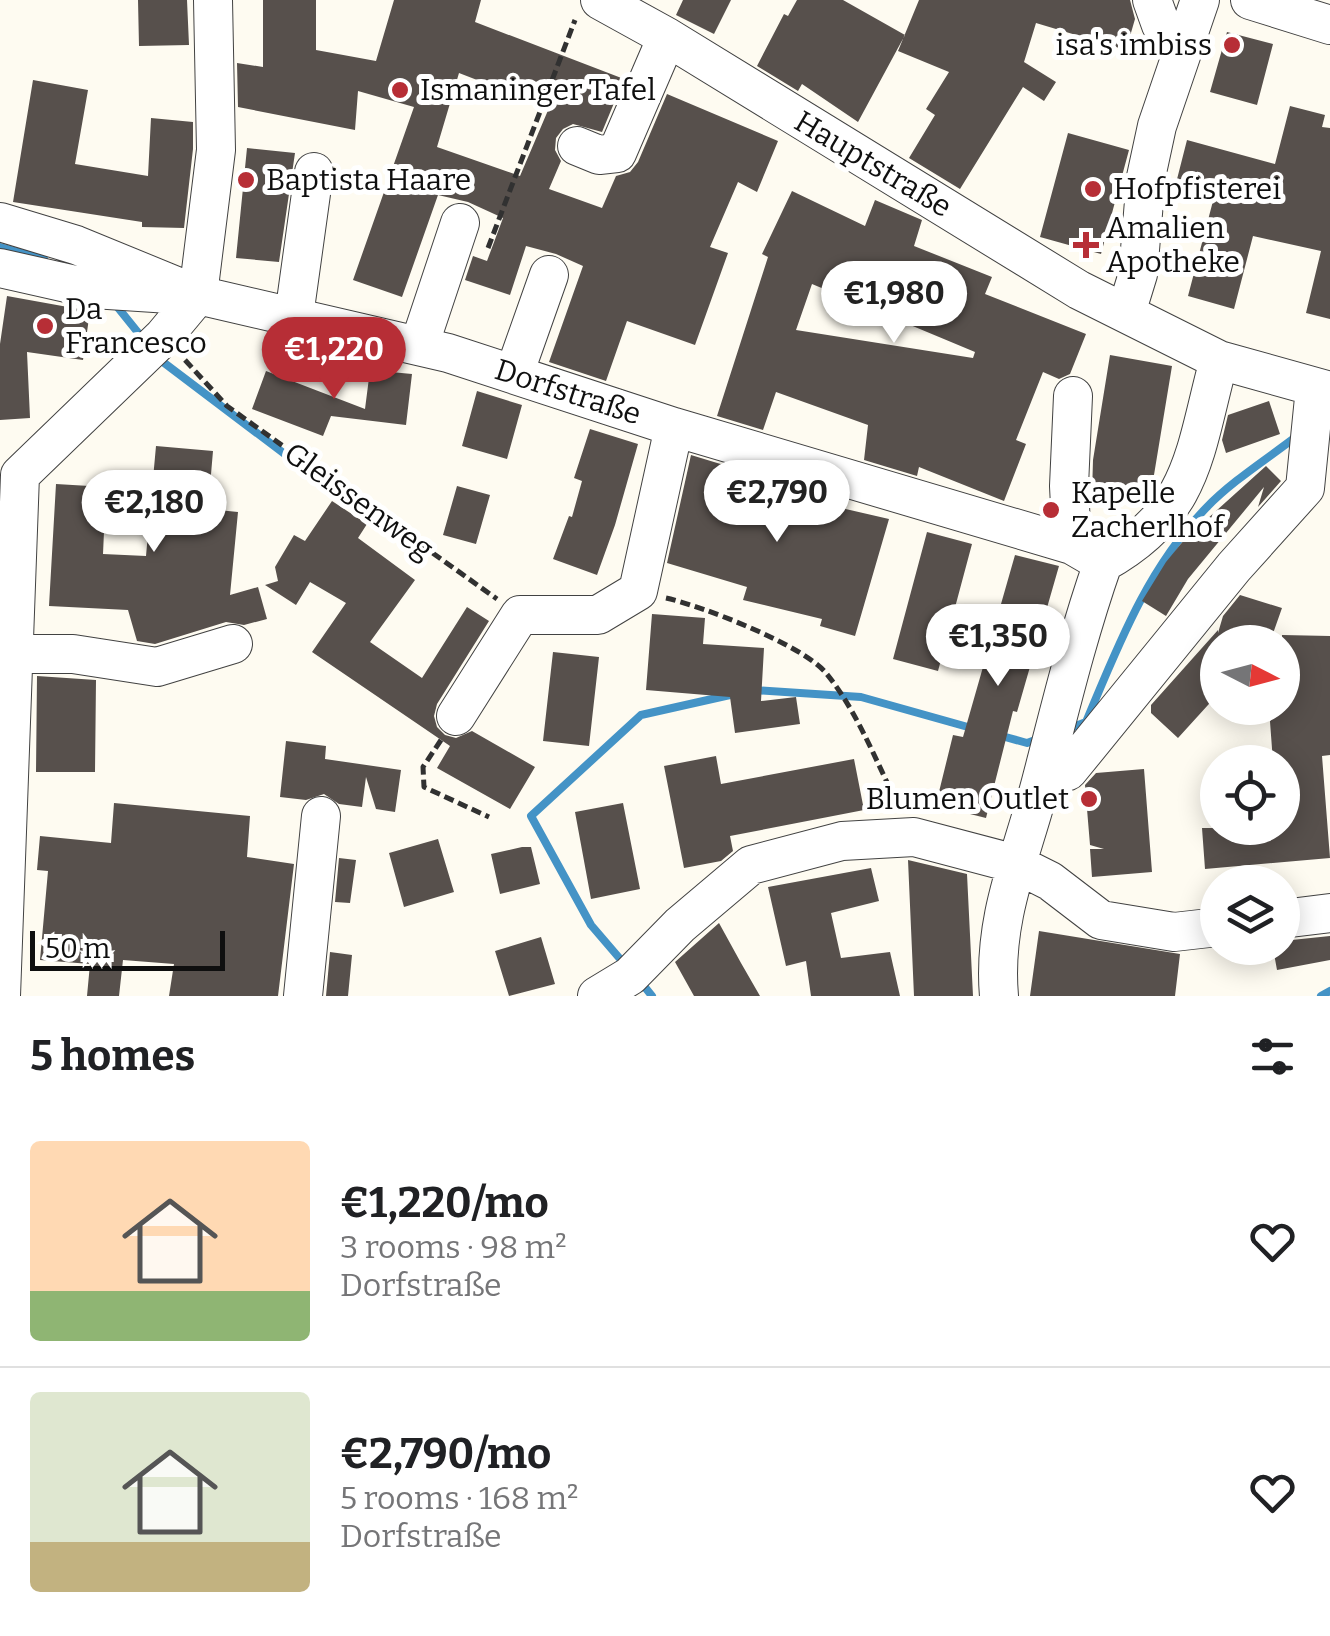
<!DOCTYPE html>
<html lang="en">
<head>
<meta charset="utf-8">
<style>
  body { margin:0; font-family:Bitter,serif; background:#f2f2f2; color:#202124; height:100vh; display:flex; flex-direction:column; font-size:38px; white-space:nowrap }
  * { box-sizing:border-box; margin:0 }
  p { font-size:32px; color:#757577 }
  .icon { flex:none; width:55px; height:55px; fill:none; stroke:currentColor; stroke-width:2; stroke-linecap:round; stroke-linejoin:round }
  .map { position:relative; height:996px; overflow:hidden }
  .drawer { display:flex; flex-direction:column; background:#fff; flex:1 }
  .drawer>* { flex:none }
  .needle { width:65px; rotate:96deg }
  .buttons { position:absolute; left:1200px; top:625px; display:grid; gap:20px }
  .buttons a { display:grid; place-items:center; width:100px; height:100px; border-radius:50%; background:#fff; box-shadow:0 5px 25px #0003; font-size:50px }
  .scale { position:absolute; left:30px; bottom:25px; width:195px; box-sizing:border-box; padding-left:10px; border:5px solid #0f0f0f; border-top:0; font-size:28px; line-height:35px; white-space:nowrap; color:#0f0f0f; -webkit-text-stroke:8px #fff; paint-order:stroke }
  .price { position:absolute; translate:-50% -85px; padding:0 22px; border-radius:35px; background:#fff; color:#222; font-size:32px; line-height:65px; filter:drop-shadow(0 2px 5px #0008) }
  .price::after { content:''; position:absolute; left:50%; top:60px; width:30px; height:22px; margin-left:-15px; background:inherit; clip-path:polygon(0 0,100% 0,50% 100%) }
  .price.current { background:#b72e36; color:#fff }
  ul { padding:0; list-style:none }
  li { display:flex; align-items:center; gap:30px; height:250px; padding:0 30px }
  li+li { border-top:2px solid #e0e0e0 }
  li span { display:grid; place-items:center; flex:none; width:280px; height:200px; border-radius:10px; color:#555 }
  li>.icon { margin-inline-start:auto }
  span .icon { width:120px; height:120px; fill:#fffc; stroke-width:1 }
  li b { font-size:42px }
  h2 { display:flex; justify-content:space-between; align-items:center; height:120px; padding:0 30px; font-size:42px }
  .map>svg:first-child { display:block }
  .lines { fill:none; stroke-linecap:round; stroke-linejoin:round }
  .stream { stroke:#4493c6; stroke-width:8 }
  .building { fill:#57504c; fill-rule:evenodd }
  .minor-casing { stroke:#424242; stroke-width:40 }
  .path { stroke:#313131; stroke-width:5; stroke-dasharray:10 5; stroke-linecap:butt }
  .minor { stroke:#fff; stroke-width:38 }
  .poi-dot { fill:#b72e36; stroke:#fff; stroke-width:4 }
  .labels { text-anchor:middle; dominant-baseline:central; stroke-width:10; stroke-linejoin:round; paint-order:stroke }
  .poi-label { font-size:30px; fill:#0f0f0f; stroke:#fff; text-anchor:start }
  .street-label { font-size:30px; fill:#0f0f0f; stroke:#fff }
</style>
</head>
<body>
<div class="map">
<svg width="1330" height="996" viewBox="0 0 1330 996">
  <rect width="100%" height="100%" fill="#fefbf1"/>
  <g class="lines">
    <!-- stream -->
    <path class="stream" d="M0,247L44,259
      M115,304L144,340
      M159,359L393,536
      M754,690L861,697L975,729
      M1065,730L1086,722C1118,646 1147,569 1206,508C1232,481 1267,459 1297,436
      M998,735L1027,743L1038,739
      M627,967L591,925L531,816L641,715L730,695
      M640,981L652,996
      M1321,996L1330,991"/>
  </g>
  <!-- building -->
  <path class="building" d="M138,0H187L189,45L139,46Z
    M263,0H316V50L376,61L394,0H481L475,22L624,79L602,132L573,124L563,129L556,138L555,150L561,161L549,189L602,208L616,176L630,172L638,162L667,94L778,141L757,192L738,182L710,247L728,253L695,345L627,321L606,381L549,362L583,266L556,254L526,246L510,295L465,280L473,256L487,261L503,218L468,202L438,195L402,297L353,280L414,107L358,91L355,130L238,107L237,63L263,67ZM459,73L549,108L520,176L437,147Z
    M683,0H731L714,34L676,15Z
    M797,0H843L905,35L858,122L802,84L798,91L757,66L784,14L788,16Z
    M919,0H1130L1135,19L1126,50L1036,23L1024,62L1056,82L1044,101L1023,87L960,189L909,158L935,115L926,109L949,72L898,51Z
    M1227,32L1273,44L1257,105L1210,92Z
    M33,80L88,90L75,164L148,176L151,118L193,122V149L184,228L142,227V222L13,202Z
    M1290,106L1325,115L1322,127L1330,128V319L1306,313L1321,251L1253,236L1234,309L1188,296L1213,201L1174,191L1187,140L1275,164Z
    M1068,133L1129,150L1101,254L1040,237Z
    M247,148L295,153L279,262L236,258Z
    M792,191L865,226L875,200L922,220L914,246L992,277L985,294L1086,334L1070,374L1059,379L1043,372L1016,440L1026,444L1004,501L919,467L917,476L864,460L868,425L776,392L763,430L717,416L768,257L762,254ZM812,284L975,352L973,358L796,330Z
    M7,296L90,311L83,360L27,352L30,418L0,420V344Z
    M1110,355L1172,366L1151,493L1144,502L1092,494L1093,460Z
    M370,370L412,374L406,425L331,416L323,436L252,409L266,371L365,409Z
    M477,391L522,405L507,459L462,446Z
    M1269,401L1280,434L1226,453L1222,440L1228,415Z
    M590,429L638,444L615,525L597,575L553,559L569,516L572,517L582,481L574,478Z
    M156,446L213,451L208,509L238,512L230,595L258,587L267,619L244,625L226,622L155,644L137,641L128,610L49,606L56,484L106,487L103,554L146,556Z
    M691,455L750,473L746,486L889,519L855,636L820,626L822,619L743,600L747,587L667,563Z
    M1266,466L1281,481L1258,507L1264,487L1188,579L1166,616L1142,601L1166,562L1203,517L1206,520Z
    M457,486L490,495L476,544L443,535Z
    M332,501L367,524L358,538L415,580L370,642L422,678L467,607L489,621L437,704L434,716L437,727L445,735L456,738L472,731L535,767L510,809L437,768L450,746L312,652L346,603L310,582L296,605L265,585L278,581L275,567L294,535L305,541Z
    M927,532L972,544L938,671L893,659Z
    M1015,555L1059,566L1017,712L1013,711L986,818L946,808L948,802L937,800L953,735L963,737Z
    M1240,595L1282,608L1270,642H1218V694L1178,738L1151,713V705L1218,630V633L1223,616Z
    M652,614L705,618L703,644L764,648L761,701L796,697L800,724L735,733L730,697L646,690Z
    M1282,635L1330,636V755L1322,756L1330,858L1205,869L1202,828H1282V762H1273L1269,708H1282Z
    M553,652L599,657L589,746L543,741Z
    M37,676L96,680L95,772H36Z
    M286,741L326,746L325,759L401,770L395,812L376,809L366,777L362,807L339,804L324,794L306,800L280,797Z
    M716,756L721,784L854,759L864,810L730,836L733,851L721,861L684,868L664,766Z
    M1144,769L1152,872L1092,877L1090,849H1104L1090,845L1085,785L1096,773Z
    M114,803L250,816L247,857L294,864L278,996H169L174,964L123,960L119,996H87L90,964L40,960L48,871L37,870L40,836L111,843Z
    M623,803L640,889L591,899L575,812Z
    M438,839L454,892L404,907L389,853Z
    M522,847H531L540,884L500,894L491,854Z
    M339,858L356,860L350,903L335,902Z
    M908,860L967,874L973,996H914Z
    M871,868L879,901L831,913L841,958L890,952L900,996H811L806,961L786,966L768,887Z
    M719,923L741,963L760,996H694L675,962Z
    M1039,931L1180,954L1175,996H1030Z
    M1330,936V960L1277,970L1273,948H1282V941Z
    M541,937L555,984L509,996L495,951Z
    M330,952L352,955L348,996H326Z"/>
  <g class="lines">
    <!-- minor casing -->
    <g class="minor-casing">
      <path id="minor" d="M600,0L667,37L1079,290L1219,360L1330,391
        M1152,0L1161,25L1187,37
        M1250,0L1330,25
        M577,146L599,155L617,153L667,37
        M0,222L76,245L198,295L448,353L674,427L1072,545L1103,563
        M0,268L93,289L170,294
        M1126,313L1138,274L1146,177L1157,126L1200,0
        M294,316L314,172
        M419,346L460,223
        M514,374L549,275
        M1072,545L1069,486L1073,396
        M13,654H73L157,667L233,644
        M456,716L520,615H598L638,591L674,427
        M1042,780L1068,771L1234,567L1305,488L1315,388
        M1282,919L1330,913
        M1,996L20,475L163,337L198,295L216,150L213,0
        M303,996L321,816
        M597,996L630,976L680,925L751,865L842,841L914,837L1016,864L1050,881L1101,920L1174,932L1218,927
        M999,996C992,917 1023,853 1042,778C1061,705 1078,634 1103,563C1195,512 1194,452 1219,360"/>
    </g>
    <!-- path -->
    <path class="path" d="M488,248L575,20
      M185,360L227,406L497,599
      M666,598C702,606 803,645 826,673C858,712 877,764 900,809
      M441,740L423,767L424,787L489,817"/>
    <!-- minor -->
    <use href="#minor" class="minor"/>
  </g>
  <!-- markers -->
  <g class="poi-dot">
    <circle cx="1232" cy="45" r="10"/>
    <circle cx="400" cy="90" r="10"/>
    <circle cx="246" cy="180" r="10"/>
    <circle cx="1093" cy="189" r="10"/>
    <path d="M1081 230h10v10h10v10h-10v10h-10v-10h-10v-10h10z"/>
    <circle cx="45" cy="326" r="10"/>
    <circle cx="1051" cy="510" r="10"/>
    <circle cx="1089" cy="799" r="10"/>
  </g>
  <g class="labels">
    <!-- poi labels -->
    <g class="poi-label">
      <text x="1212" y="45" text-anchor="end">isa's imbiss</text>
      <text x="420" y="90">Ismaninger Tafel</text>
      <text x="266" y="180">Baptista Haare</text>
      <text x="1113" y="189">Hofpfisterei</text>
      <text x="1106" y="228">Amalien<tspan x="1106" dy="34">Apotheke</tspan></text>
      <text x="65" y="309">Da<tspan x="65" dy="34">Francesco</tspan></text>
      <text x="1071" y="493">Kapelle<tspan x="1071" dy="34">Zacherlhof</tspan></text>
      <text x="1069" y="799" text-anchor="end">Blumen Outlet</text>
    </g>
    <!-- street labels -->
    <g class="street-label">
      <text transform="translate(873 164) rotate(31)">Hauptstraße</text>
      <text transform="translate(568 392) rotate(18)">Dorfstraße</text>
      <text transform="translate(359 501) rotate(36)">Gleissenweg</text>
    </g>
  </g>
</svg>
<div class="buttons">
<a><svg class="needle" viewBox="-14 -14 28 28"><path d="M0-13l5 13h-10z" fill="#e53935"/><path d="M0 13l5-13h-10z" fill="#757577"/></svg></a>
<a><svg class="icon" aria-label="locate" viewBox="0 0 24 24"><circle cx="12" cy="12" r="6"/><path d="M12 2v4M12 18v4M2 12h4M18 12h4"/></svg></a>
<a><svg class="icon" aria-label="layers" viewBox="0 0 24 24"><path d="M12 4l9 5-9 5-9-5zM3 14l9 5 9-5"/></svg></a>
</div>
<div class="scale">50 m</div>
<b class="price" style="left:894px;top:346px">€1,980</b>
<b class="price current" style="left:334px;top:402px">€1,220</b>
<b class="price" style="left:777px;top:545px">€2,790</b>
<b class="price" style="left:154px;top:555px">€2,180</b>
<b class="price" style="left:998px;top:689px">€1,350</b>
</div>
<section class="drawer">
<h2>5 homes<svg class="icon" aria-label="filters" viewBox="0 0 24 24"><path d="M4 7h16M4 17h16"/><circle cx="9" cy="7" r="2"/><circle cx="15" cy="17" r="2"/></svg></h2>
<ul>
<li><span style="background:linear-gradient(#ffd9b3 75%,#8fb573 0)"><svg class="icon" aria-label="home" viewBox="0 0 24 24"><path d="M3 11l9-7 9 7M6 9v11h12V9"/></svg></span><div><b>€1,220/mo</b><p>3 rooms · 98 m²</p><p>Dorfstraße</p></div><svg class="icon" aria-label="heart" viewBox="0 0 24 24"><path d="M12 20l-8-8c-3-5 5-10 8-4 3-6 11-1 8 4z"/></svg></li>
<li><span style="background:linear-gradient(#dfe7d0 75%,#c2b280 0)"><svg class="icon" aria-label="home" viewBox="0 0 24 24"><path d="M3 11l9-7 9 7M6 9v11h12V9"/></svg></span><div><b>€2,790/mo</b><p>5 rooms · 168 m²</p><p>Dorfstraße</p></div><svg class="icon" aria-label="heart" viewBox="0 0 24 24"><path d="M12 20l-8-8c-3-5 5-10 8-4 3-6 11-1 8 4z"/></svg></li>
</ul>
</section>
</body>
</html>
